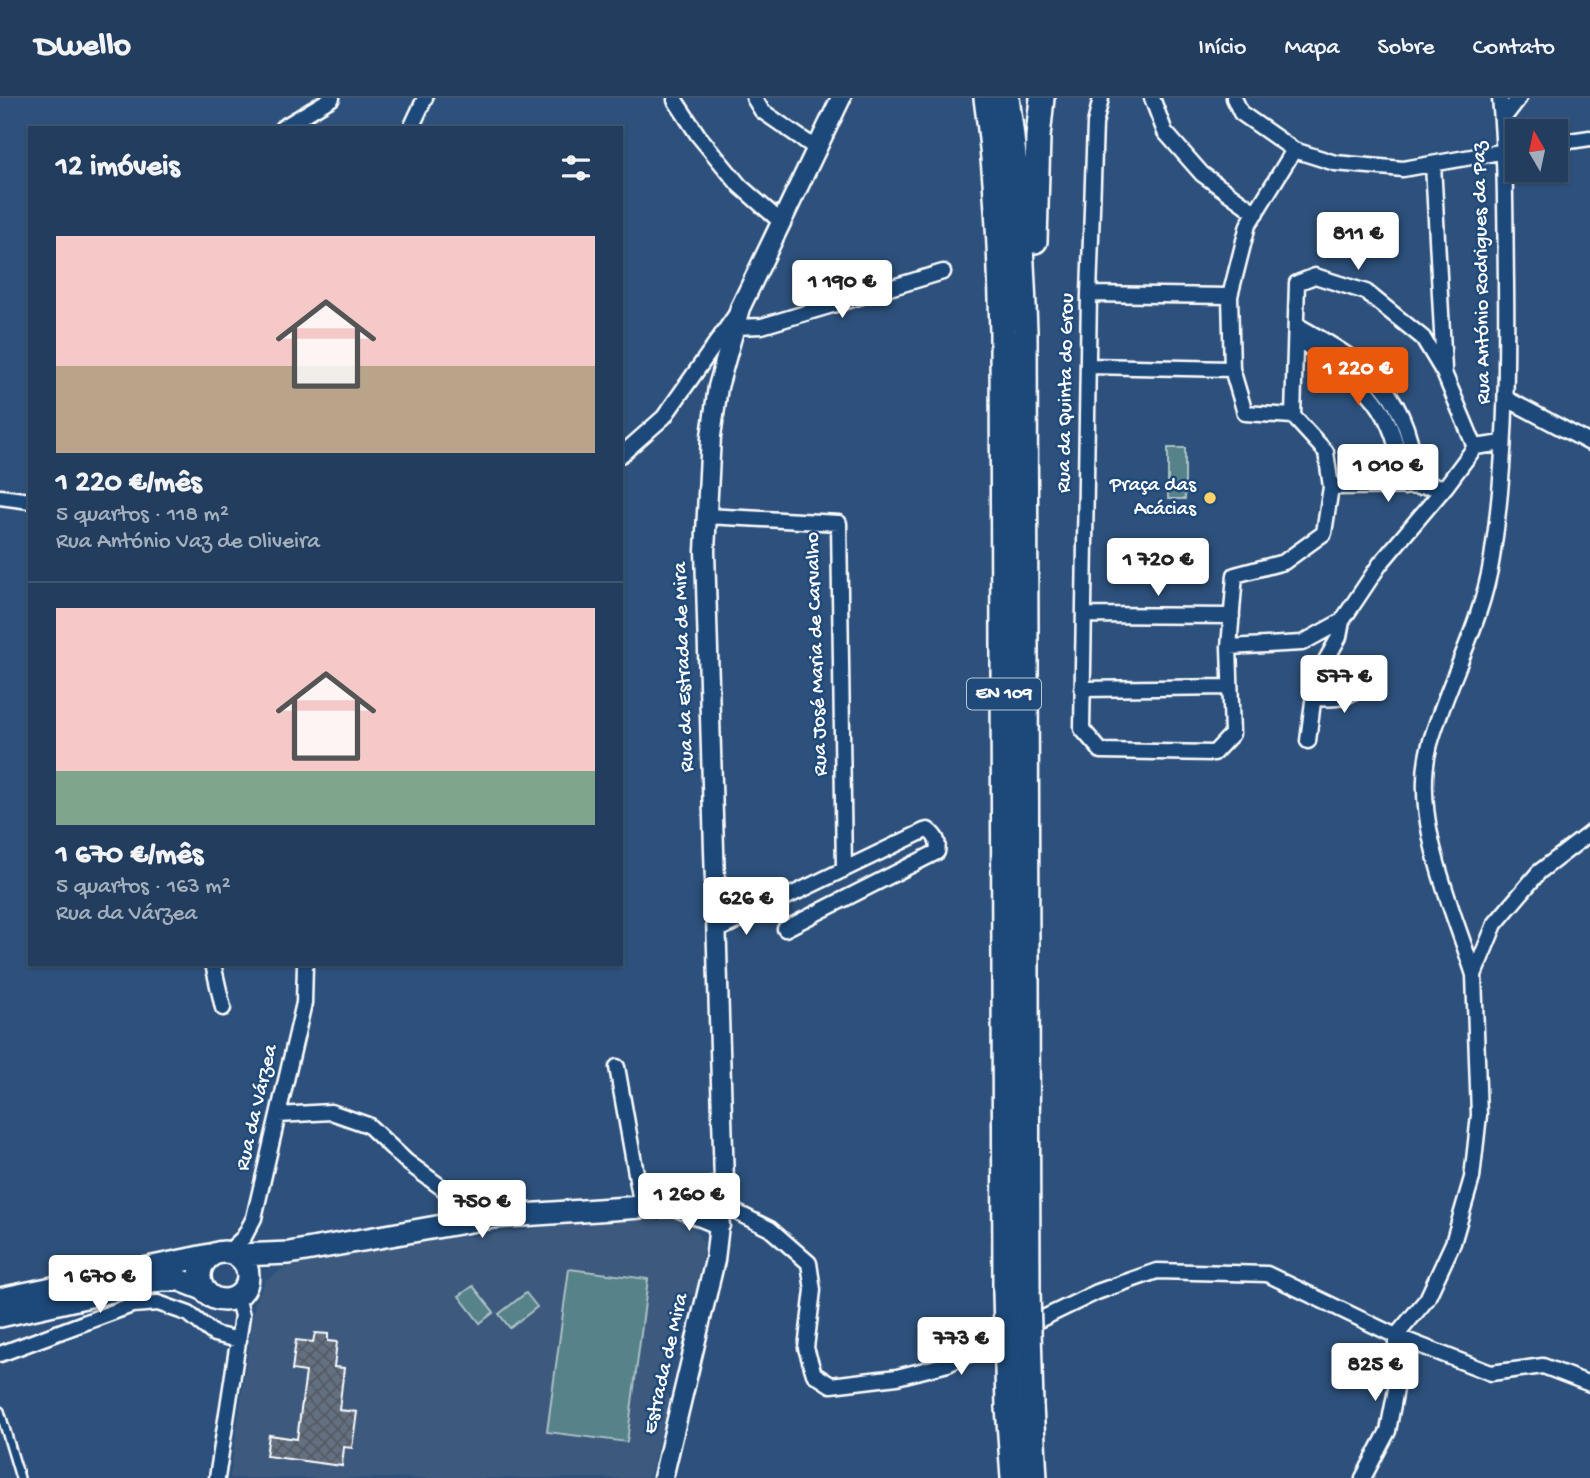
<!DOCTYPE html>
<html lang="pt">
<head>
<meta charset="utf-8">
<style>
  body { margin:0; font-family:"Gochi Hand",sans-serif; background:#2e4866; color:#f1f3f6; height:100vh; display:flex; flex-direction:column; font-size:26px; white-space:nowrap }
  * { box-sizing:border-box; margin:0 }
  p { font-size:23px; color:#a2aebc }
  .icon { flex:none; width:38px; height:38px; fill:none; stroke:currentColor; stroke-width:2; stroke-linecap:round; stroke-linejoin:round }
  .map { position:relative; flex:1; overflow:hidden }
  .drawer { position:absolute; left:28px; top:28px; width:595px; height:840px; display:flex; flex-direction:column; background:#223d5d; border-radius:0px; box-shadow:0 2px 5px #0004,0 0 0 2px #3f5672 }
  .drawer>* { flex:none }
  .needle { width:46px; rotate:351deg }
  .fabs { position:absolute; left:1505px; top:21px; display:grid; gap:14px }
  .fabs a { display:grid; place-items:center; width:63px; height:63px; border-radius:0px; background:#223d5d; box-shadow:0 2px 5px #0004,0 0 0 2px #3f5672; font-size:35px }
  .price { position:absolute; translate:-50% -60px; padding:0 16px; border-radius:7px; background:#fff; color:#222; font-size:23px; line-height:46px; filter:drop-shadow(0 2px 4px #0008) }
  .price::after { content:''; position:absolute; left:50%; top:42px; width:21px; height:16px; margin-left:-10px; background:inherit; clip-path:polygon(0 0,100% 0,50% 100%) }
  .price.on { background:#ea580c; color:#fff }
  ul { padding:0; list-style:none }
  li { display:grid; align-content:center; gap:14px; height:371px; padding:0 28px }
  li+li { border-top:2px solid #3f5672 }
  li span { display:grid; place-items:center; height:217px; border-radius:0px; color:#555 }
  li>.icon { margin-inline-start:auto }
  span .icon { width:126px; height:126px; fill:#fffc; stroke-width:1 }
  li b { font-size:30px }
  h2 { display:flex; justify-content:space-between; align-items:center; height:84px; padding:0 28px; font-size:30px }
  header { display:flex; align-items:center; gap:42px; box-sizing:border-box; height:98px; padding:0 35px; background:#223d5d; border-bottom:2px solid #3f5672 }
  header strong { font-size:33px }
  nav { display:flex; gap:38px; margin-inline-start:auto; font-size:24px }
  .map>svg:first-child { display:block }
  .built { fill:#3d5a7e }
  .green { fill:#578289; stroke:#abc0c4; stroke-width:2 }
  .building { fill:url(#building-cross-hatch); stroke:#fff; stroke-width:2 }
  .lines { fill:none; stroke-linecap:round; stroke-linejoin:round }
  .service-casing { stroke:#fff; stroke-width:12 }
  .minor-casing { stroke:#fff; stroke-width:19 }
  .tertiary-casing { stroke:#fff; stroke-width:23 }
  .secondary-casing { stroke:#fff; stroke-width:26 }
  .primary-casing { stroke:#fff; stroke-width:28 }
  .service { stroke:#1f4a7a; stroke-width:7 }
  .minor { stroke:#1f4a7a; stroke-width:14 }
  .tertiary { stroke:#1f4a7a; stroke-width:18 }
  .secondary { stroke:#1f4a7a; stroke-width:21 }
  .primary { stroke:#1f4a7a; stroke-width:23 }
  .primary-bridge-casing { stroke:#fff; stroke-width:28; stroke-linecap:butt }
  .primary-bridge { stroke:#1f4a7a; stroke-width:23 }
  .poi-dot { fill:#ffd166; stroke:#1f4a7a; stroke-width:2.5 }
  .labels { text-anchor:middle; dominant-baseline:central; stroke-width:5; stroke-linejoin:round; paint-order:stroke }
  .shield { fill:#1f4a7a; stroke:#bcc9d7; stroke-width:2 }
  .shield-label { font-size:19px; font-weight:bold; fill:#fff }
  .street-label { font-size:21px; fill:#fff; stroke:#1f4a7a }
  .poi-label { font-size:21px; fill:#fff; stroke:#1f4a7a; text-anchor:end }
</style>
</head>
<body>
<header>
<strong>Dwello</strong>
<nav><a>Início</a><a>Mapa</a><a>Sobre</a><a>Contato</a></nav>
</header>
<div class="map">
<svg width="1590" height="1380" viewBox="0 0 1590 1380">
  <defs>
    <pattern id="building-cross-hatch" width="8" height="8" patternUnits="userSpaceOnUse" patternTransform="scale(1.75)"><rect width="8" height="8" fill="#636f82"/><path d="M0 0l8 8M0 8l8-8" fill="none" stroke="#555a62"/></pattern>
  </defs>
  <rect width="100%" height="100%" fill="#2d517c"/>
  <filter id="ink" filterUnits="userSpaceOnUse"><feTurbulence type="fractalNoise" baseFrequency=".0143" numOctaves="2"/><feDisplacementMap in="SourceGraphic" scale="14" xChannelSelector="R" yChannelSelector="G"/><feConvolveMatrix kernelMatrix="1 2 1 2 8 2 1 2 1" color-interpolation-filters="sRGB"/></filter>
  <g filter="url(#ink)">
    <!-- built -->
    <path class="built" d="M675,1121L690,1125L704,1145L696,1195L683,1201L661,1288L670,1302L649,1380H230L255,1204L265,1183L285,1169L429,1143L566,1127Z"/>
    <!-- green -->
    <path class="green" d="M1168,350H1185V401H1168Z
      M569,1171L648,1181L627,1344L547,1334Z
      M473,1188L494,1214L480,1225L459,1198Z
      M526,1195L537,1209L510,1230L499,1216Z"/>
    <!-- building -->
    <path class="building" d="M315,1235L328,1236V1243L337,1244L334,1269L344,1270L339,1312L357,1314L352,1350L344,1349L342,1368L266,1358L269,1337L297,1341L306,1274L292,1272L296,1242L313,1244Z"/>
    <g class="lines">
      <!-- service casing -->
      <g class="service-casing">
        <path id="service" d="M0,1313L20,1380"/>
      </g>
      <!-- minor casing -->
      <g class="minor-casing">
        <path id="minor" d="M754,0L762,13L817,51
          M1101,0L1095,26L1089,196L1082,631L1101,653L1214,655L1232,636L1229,549L1235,477L1284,464L1324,435L1331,389L1326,354L1293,318L1245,315L1232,271L1230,198L1248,127L1294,52
          M1152,0L1165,34L1202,76L1256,115
          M1234,0L1241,15L1294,52L1335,65L1403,71L1517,51
          M675,2L698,37L740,88L781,124
          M1502,22L1519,0
          M282,30L332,0
          M411,30L425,0
          M1556,45L1590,40
          M1433,66L1444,271
          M1089,196L1230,198
          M1297,227C1376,271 1408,294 1418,389
          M735,229L762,228L943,174
          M1297,241C1366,287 1393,301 1404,389
          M1088,268L1232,271
          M1507,301L1590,345
          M1293,318L1297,185L1315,178L1366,194L1423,240L1444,275L1475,349L1503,345
          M621,357L664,319L735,218
          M1331,389L1446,388
          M0,399L30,403
          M706,418L839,425L844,772
          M1084,517L1232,518
          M1229,549L1302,545L1342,523L1380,466L1446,388L1475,349
          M1082,591L1230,589
          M1314,600C1332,601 1345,602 1358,590
          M1308,643L1316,580L1339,539L1342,523
          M716,833L924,733L928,732C937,739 939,744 937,754L785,831
          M213,866L223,910
          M1474,877C1452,808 1410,718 1430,646C1448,583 1482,526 1492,460C1506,369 1507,277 1506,185C1505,123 1506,62 1500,0
          M617,969L642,1109
          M278,1017L331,1014L368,1027L407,1064L445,1092L493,1119
          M722,1107L770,1131L809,1165L813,1192L806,1250L814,1276L831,1287L897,1279L948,1266L1097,1194L1157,1173L1267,1176L1396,1238L1491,1275L1543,1268L1590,1286
          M229,1153L244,1139L254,1120L304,905L305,866
          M1396,1238L1427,1201L1453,1145L1472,1080L1479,1017L1474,877L1495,826L1539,774L1590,735
          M0,1256L132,1207L158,1205L189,1216L214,1236L239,1242
          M217,1380L242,1218L237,1198
          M1363,1380L1388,1333L1396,1291V1238"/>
      </g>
      <!-- tertiary casing -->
      <g class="tertiary-casing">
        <path id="tertiary" d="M672,1107L724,1084
          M672,1107L720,1127
          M663,1380L715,1162L724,1084L705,453L711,338L718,289L740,210L841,0"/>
      </g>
      <!-- secondary casing -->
      <g class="secondary-casing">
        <path id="secondary" d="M200 1178a24 24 0 1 1 48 0a24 24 0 1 1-48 0Z
          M237,1157L289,1155L493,1119L672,1107
          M0,1201L210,1157
          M0,1218L161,1182H180L203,1191"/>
      </g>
      <!-- primary casing -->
      <g class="primary-casing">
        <path id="primary" d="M986,0C997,78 1000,156 1002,236L1005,1194
          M1007,0C1018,77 1022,155 1025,233L1028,1193
          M1035,143L1038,39L1042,0
          M1031,1308L1035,1380
          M1008,1309L1013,1380"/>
      </g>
      <!-- service -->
      <use href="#service" class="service"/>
      <!-- minor -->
      <use href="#minor" class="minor"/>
      <!-- tertiary -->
      <use href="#tertiary" class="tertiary"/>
      <!-- secondary -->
      <use href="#secondary" class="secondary"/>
      <!-- primary -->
      <use href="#primary" class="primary"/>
      <!-- primary-bridge casing -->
      <g class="primary-bridge-casing">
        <path id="primary-bridge" d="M1028,1193L1031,1308
          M1005,1194L1008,1309"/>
      </g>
      <!-- primary-bridge -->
      <use href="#primary-bridge" class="primary-bridge"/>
    </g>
  </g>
  <!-- markers -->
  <circle class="poi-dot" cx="1210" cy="400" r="7"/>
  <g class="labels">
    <!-- shield labels -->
    <rect class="shield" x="967" y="580.5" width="74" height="31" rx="5"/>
    <g class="shield-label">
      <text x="1004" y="596">EN 109</text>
    </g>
    <!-- street labels -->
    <g class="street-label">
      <text transform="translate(1483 175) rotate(-91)">Rua António Rodrigues da Paz</text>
      <text transform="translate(1067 295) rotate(-89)">Rua da Quinta do Grou</text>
      <text transform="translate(818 556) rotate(-92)">Rua José Maria de Carvalho</text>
      <text transform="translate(685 569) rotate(-92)">Rua da Estrada de Mira</text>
      <text transform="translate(258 1010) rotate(-77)">Rua da Várzea</text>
      <text transform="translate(667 1266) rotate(-77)">Estrada de Mira</text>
    </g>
    <!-- poi labels -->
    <g class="poi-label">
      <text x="1196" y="388">Praça das<tspan x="1196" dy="24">Acácias</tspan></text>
    </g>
  </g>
</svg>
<div class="fabs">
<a><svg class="needle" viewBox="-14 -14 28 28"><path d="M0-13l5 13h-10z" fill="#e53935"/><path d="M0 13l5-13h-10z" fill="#a2aebc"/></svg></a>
</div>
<b class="price" style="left:1358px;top:174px">811 €</b>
<b class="price" style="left:842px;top:222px">1 190 €</b>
<b class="price on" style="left:1358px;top:309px">1 220 €</b>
<b class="price" style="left:1388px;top:406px">1 010 €</b>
<b class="price" style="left:1158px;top:500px">1 720 €</b>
<b class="price" style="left:1344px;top:617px">577 €</b>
<b class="price" style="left:746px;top:839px">626 €</b>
<b class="price" style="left:689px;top:1135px">1 260 €</b>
<b class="price" style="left:482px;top:1142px">750 €</b>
<b class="price" style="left:100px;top:1217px">1 670 €</b>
<b class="price" style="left:961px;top:1279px">773 €</b>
<b class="price" style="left:1375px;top:1305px">825 €</b>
<section class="drawer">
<h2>12 imóveis<svg class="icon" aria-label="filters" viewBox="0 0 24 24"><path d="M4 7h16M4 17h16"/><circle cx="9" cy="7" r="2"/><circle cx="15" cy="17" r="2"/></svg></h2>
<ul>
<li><span style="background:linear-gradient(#f6c9c9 60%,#b9a48a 0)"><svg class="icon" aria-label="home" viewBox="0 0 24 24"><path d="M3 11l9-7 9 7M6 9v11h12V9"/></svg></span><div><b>1 220 €/mês</b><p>5 quartos · 118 m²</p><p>Rua António Vaz de Oliveira</p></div></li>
<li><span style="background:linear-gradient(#f6c9c9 75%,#7fa58c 0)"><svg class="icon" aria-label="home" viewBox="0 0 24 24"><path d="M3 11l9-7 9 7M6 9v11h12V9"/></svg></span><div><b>1 670 €/mês</b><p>5 quartos · 163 m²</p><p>Rua da Várzea</p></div></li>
</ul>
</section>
</div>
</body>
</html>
